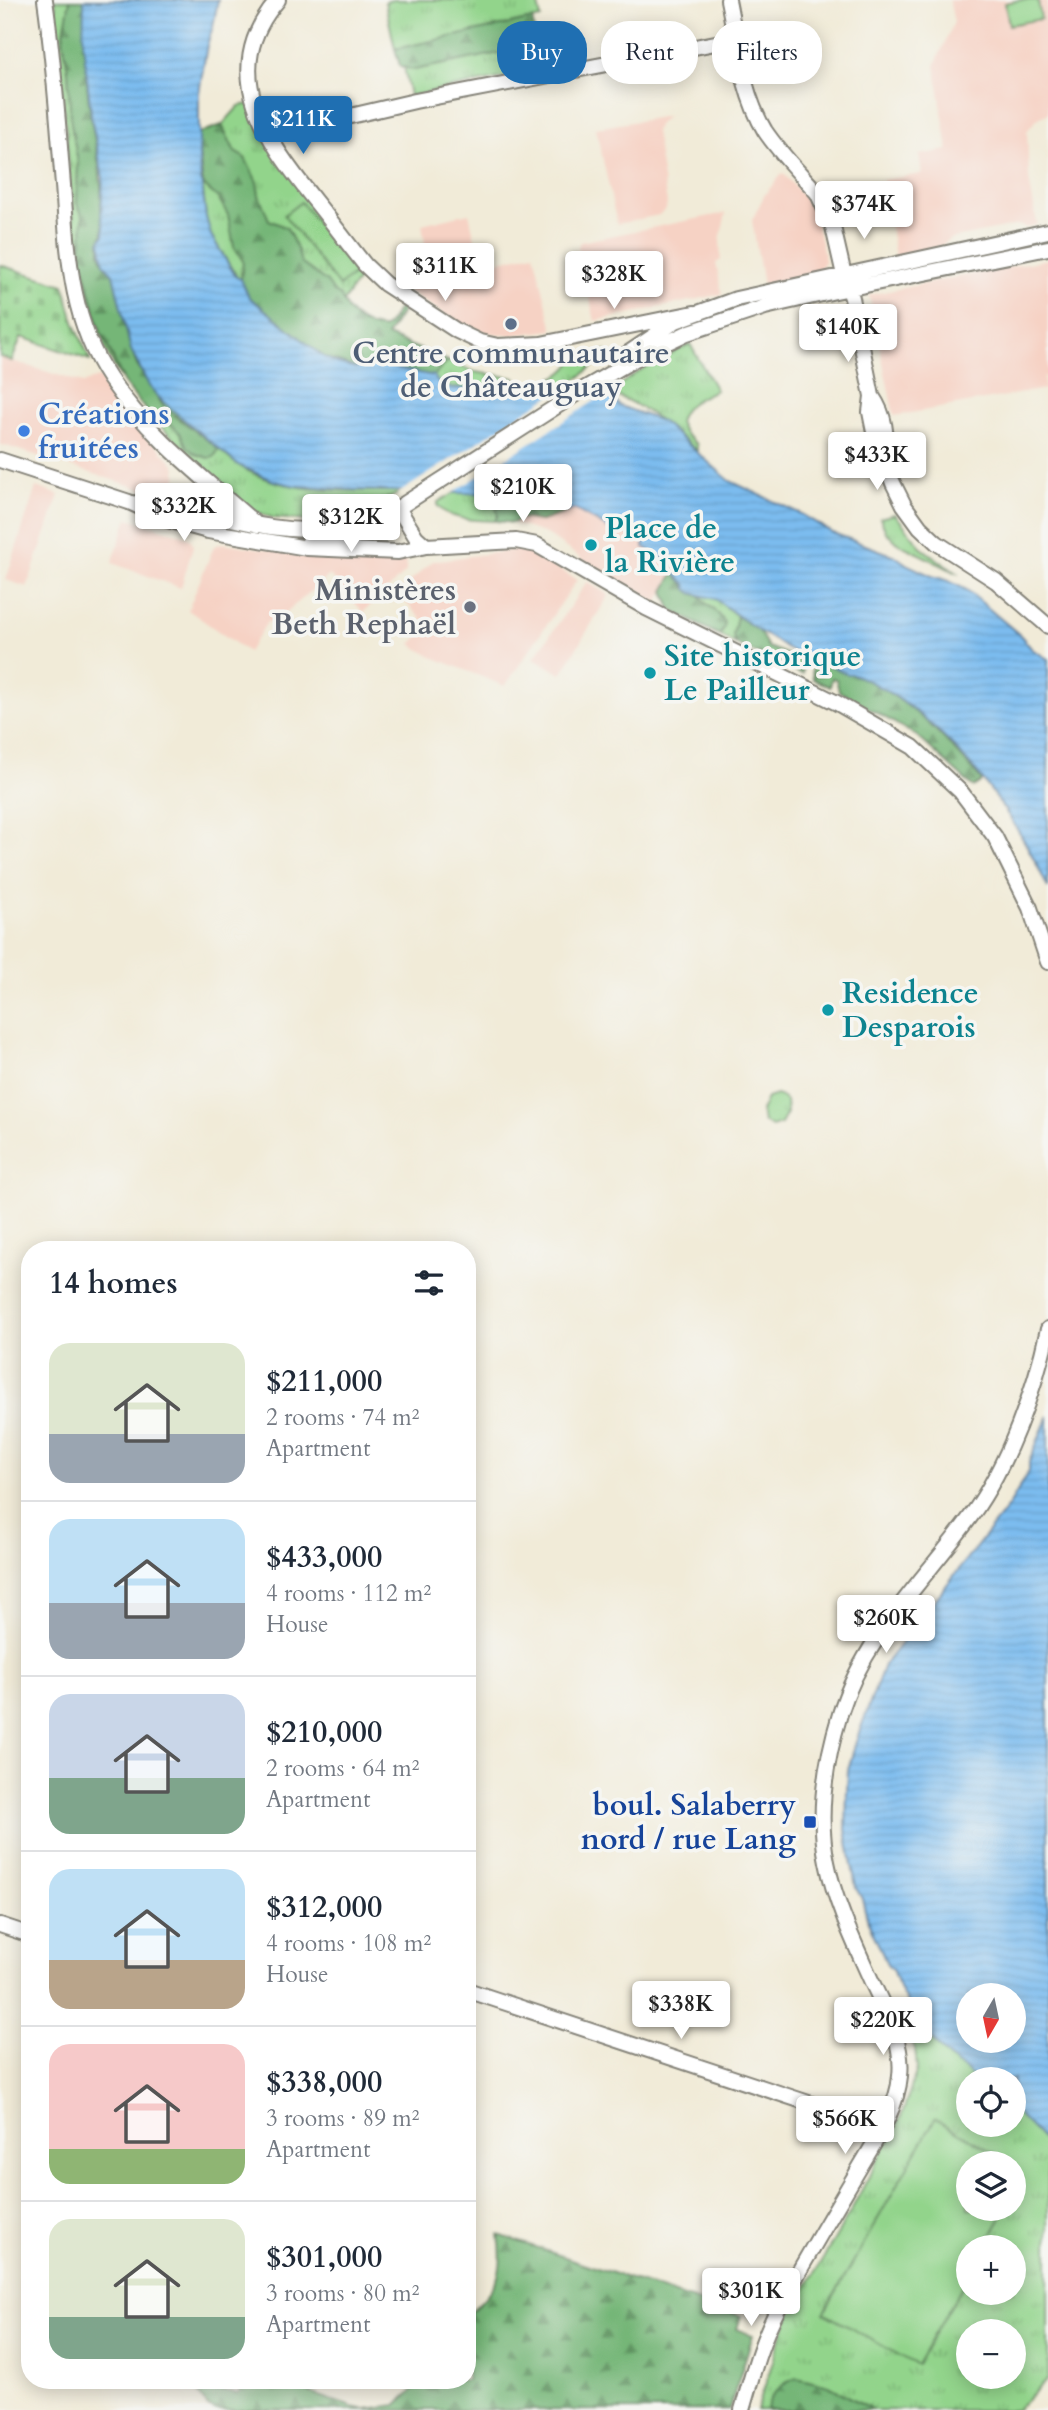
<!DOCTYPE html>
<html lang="en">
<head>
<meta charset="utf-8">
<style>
  body { margin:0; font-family:Cardo,serif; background:#f6f6f7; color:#1f2937; height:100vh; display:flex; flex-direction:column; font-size:26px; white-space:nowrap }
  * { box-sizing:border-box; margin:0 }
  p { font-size:23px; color:#747a83 }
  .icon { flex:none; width:38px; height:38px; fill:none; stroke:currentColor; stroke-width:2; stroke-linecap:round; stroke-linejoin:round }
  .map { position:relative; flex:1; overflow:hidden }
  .details { position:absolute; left:21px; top:1241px; width:455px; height:1148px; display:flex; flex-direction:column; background:#fff; border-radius:28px; box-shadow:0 4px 18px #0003 }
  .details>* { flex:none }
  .top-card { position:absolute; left:497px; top:21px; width:444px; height:63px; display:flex; gap:14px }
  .needle { width:46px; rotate:189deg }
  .tools { position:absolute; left:956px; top:1983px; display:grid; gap:14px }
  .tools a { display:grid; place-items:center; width:70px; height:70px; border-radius:50%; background:#fff; box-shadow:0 4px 18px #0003; font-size:35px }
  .price { position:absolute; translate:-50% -60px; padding:0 16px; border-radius:7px; background:#fff; color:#222; font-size:23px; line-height:46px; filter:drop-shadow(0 2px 4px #0008) }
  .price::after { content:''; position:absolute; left:50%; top:42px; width:21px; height:16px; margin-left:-10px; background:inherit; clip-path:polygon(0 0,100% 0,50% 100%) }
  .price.current { background:#1f6fb2; color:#fff }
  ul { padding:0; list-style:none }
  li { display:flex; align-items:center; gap:21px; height:175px; padding:0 28px }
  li+li { border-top:2px solid #e0e1e3 }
  li span { display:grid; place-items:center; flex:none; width:196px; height:140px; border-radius:21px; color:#555 }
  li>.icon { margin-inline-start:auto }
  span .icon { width:84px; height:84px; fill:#fffc; stroke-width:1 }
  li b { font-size:30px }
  h2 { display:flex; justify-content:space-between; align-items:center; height:84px; padding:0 28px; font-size:30px }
  .pill { padding:0 24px; border-radius:28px; background:#fff; box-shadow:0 4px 18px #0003; font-size:24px; line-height:63px }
  .pill.current { background:#1f6fb2; color:#fff }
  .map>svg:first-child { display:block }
  .built { fill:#f6d2c4 }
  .grass { fill:url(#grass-tufts); stroke:#577854; stroke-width:2; fill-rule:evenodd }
  .forest { fill:url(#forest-firs); stroke:#48694a; stroke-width:2 }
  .cemetery { fill:url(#cemetery-stones); stroke:#577854; stroke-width:2 }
  .pitch { fill:#92d48b; stroke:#577854; stroke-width:2 }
  .water { fill:url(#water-rules); stroke:#4c6c86; stroke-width:2; fill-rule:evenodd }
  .pier { fill:#f1ebd8 }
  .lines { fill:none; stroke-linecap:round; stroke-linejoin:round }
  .minor-casing { stroke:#86847a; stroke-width:18 }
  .minor { stroke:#fff; stroke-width:14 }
  .service-dot { fill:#5c6f8a; stroke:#f6f6f2; stroke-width:2.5 }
  .shop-dot { fill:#3f7fe0; stroke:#f6f6f2; stroke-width:2.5 }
  .culture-dot { fill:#0f9aa8; stroke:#f6f6f2; stroke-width:2.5 }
  .worship-dot { fill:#6b7280; stroke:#f6f6f2; stroke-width:2.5 }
  .transit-dot { fill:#1a4fb4; stroke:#f6f6f2; stroke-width:2.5 }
  .labels { text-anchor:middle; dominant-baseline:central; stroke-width:7; stroke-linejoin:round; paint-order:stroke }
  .service-label { font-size:30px; font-weight:bold; fill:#4e5e75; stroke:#f6f6f2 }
  .shop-label { font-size:30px; font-weight:bold; fill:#366cbe; stroke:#f6f6f2; text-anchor:start }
  .culture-label { font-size:30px; font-weight:bold; fill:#0d838f; stroke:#f6f6f2; text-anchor:start }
  .worship-label { font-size:30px; font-weight:bold; fill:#5b616d; stroke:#f6f6f2; text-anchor:end }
  .transit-label { font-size:30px; font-weight:bold; fill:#164399; stroke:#f6f6f2; text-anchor:end }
</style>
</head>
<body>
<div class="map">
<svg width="1048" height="2410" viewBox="0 0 1048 2410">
  <defs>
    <pattern id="grass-tufts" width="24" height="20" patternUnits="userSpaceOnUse" patternTransform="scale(1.75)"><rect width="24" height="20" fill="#92d48b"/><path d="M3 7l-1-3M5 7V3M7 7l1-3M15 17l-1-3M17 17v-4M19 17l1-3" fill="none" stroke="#7db577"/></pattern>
    <pattern id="forest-firs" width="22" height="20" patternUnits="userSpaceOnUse" patternTransform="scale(1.75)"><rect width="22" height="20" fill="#75b677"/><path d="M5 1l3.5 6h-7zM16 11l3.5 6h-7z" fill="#5f9361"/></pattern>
    <pattern id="cemetery-stones" width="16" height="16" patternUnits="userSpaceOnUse" patternTransform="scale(1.75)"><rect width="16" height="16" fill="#92d48b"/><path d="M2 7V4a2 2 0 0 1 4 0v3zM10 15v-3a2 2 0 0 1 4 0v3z" fill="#7db577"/></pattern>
    <pattern id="water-rules" width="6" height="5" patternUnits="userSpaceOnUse" patternTransform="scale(1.75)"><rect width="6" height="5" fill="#7bbcef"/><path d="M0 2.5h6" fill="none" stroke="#6aa1cc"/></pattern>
  </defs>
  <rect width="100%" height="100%" fill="#f6f6f2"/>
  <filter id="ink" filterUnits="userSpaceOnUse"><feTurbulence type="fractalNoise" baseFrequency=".0143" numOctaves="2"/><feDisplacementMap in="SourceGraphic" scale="14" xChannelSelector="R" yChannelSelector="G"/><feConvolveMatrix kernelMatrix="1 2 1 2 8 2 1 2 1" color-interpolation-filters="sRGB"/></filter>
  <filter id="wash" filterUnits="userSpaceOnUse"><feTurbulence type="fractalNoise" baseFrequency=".00686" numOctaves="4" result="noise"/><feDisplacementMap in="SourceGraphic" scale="28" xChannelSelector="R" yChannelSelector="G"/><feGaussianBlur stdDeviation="1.57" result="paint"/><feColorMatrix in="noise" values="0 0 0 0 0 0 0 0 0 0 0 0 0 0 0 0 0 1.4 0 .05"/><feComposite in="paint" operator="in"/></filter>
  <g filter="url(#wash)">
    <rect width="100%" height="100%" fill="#f1ebd8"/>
    <!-- built -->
    <path class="built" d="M949,0H1048V113L1037,119L1027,131L1029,179L1037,224L1027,228L1018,225L950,239L940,247L895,257L883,180L922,174L919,155L948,150L935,65L954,22Z
      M668,116L659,123L655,131L667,203L666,209L659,215L617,224L596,128Z
      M783,173L813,208L825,261L817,273L763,285L752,220L765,194Z
      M469,213L479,257L429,270L422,224Z
      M726,213L720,240L721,260L716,263L722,294L595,321L578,247L580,242Z
      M534,253L553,330L512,335L488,333L463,324L462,326L408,291L409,283L412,282Z
      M1048,259V376L1043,377L1045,389L894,416L869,295Z
      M0,357L83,383L100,377L121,407L175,465L177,476L172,487L168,490L166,488L159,490V493H154L0,444Z
      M36,487L59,495L27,587L6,580Z
      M574,509L614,532L624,531L632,535L644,544V547L678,567L657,603L592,566L546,534L513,523L521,518L542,521Z
      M128,518L186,536L191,540L193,546L181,588L112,563Z
      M222,543L298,554L402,560L406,562V572L363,612L330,575L272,624L268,621L248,652L188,610L214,546Z
      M515,550L534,554L577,580L505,686L432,657L411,644L429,627L397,593L433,561Z
      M587,582L609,595L561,674L534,658Z"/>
    <!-- grass -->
    <path class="grass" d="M55,0H86L63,38L68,71L71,124L78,162L77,203L83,216V232L80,241L89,293L100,330L126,386C97,343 83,300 76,249Z
      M393,0H537L541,18L395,49L385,2Z
      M530,47L535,71L410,96L404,67L414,70Z
      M249,104L363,272L342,304C353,317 368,330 386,328L401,306L404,308L387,336L475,372L515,378L519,384C539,383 560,381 572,362V351L583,354L606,351L607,354L580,377L556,392L517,389L520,393L497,394L483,389L441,387L436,381L398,370L237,277L211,235L206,217L197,134L222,125L239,106Z
      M690,344L716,390C700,398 684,403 679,422L685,434L697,445V451C669,427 643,403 607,393L653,362Z
      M149,386C164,403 180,415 197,429C211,441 223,455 238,465C284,496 350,490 403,491L360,513L337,519L310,521L273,518L254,511L238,499L152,418L162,423L164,407Z
      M474,492L493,494L503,507L497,508L498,515L495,521C477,520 450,521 438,506V502L453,493Z
      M895,514L923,549L959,574L899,544L886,532L880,518Z
      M700,596L715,598L737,616L733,636L736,644L719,635L723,631L714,609L707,605Z
      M776,1095L782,1097L786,1101L787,1113L781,1124L772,1127L763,1122L761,1111L767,1098Z
      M918,2024L946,2055L976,2079H968V2124H1013V2109L1048,2145V2379L1016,2410H757L782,2333L790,2316L849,2214L903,2112L917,2069L915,2048L907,2030ZM968,2163H1013V2208H968ZM968,2247H1013V2292H968ZM968,2331H1013V2376H968Z"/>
    <!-- forest -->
    <path class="forest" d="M70,0H86C84,41 85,82 92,124C97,152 103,181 101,209C101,220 107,230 100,240V253L104,264L113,274L131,350L137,365L164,407L219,449L214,457L208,458L196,454L187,447L180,433L172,425L152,418L126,386L100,330L81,256L83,216L77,203L78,162L71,124L68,71L63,38Z
      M532,19L535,34L527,36L530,47L414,70L400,66L395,49Z
      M222,125L235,152L245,158L257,182L259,195L269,220L287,228L298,251L301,263L327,282L334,292L341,296C346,314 365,330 385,328L401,306L404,308L387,336L448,361L434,376L375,364L356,368L324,357L249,297L244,289L241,279L243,261L234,247L228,215L219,199L203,185L197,134Z
      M520,499L555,505L567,512L541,521L521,518L513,523L495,521L498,515L496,508L517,503Z
      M674,573C681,579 684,585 689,590C693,596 693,592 699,596C704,599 702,600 707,604C716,613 733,621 719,635L672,611L664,591Z
      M737,616L759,631L768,647L800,659L803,669L802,674L736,644L733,636Z
      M811,661L832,666L847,674H853C907,696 945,737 982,781L973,787L917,736L839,691L836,679L832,678L830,687L813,679Z
      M499,2235L741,2316L737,2329L753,2335L729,2410H215L208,2407L199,2394L206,2389L239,2394L240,2386L235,2380H273L352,2407L365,2409L396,2405L424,2380H467V2315C497,2288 505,2274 499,2235Z
      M797,2378L829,2386L874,2410H767C769,2394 782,2383 797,2378Z"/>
    <!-- cemetery -->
    <path class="cemetery" d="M0,265L64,285L74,322L90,360L21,337L12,361L0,357Z"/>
    <!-- pitch -->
    <path class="pitch" d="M1021,0H1038L1041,19L1009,25L1005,3Z
      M301,202L356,273L339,286L284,215Z
      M935,2119L1012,2163H968V2208L1006,2209L984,2247H968V2276L917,2365L824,2313Z"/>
    <!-- water -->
    <path class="water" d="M84,0H218L213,27L207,45L199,93V164L206,217L211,235L236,277L241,279L249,297L324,357L337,363L356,368L375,364L434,376L441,387C454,388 467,388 480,389C495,391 503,395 519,393L516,388L607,393L620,406L661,421L730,481L801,514L833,533L895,556L908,565L932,576L947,580L967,590L1021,636L1032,649L1048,659V888C1011,805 939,709 853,674H847L832,666L811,661L799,655L759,631L715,599L692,593L687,589L686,584L674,573L678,567L644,547V543L624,531L614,532L574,509L567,512L543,502L497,499L493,494L352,490L296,486L274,481L238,465L162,401L149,386L131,350L113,274L104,264L100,240L104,235V228L101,216L103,178L92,122L83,43Z
      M1048,1416V2145L1013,2109V2079H976L946,2055L918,2024L900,1990L892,1969L888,1966L879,1946L868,1922L862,1899L856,1888L846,1830L847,1789L848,1770L856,1741L884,1665L1010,1504L1029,1471V1462ZM968,1995H1013V2040H968Z"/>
    <!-- pier -->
    <path class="pier" d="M560,389L610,391L448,496L397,494Z"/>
  </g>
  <g filter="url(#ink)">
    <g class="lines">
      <!-- minor casing -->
      <g class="minor-casing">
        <path id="minor" d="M45,0C54,61 58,124 63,185C68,253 70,320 110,379C149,437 205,479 257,525
          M278,0C216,72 266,139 315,201C332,222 348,244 365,265L385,284L457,331L480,342L498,346L541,344L694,313
          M728,0C737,43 742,93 765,131C781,155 802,175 821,197
          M269,135L415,101L736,39
          M817,192L833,227L844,275L852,298L872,396L870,412L875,437L893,483L904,505L920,527L937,543L996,581L1048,626
          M621,358L676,321L736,299L1048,231
          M872,396C886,417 886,432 886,457
          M0,460L129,502L168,520L208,531L307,548L398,552L426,546L516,541L537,545L646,608L837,703L913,747L961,792L995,837L1030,908L1048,962
          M136,503C201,504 261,536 327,529C350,527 371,517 394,510
          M398,508L416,537L426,546
          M309,541C347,539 370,535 398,508L582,390L647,352L687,333L765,307L831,292L1048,248
          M0,1925L30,1935
          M467,1990L881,2127
          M742,2410C752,2376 761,2340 778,2309C803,2263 830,2218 856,2174C873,2144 897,2111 900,2076C904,2042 885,2010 871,1980C854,1942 835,1903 827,1862C817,1815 826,1760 840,1714C864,1636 924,1581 971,1516C1008,1465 1035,1390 1048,1329"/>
      </g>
      <!-- minor -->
      <use href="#minor" class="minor"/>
    </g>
  </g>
  <!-- markers -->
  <circle class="service-dot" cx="511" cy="324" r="7"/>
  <circle class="shop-dot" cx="24" cy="431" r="7"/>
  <g class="culture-dot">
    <circle cx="591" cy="545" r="7"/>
    <circle cx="650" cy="673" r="7"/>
    <circle cx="828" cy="1010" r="7"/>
  </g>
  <circle class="worship-dot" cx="470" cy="607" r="7"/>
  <rect class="transit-dot" x="803" y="1815" width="14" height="14" rx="3.5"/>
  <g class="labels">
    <!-- service labels -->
    <g class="service-label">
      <text x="511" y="353">Centre communautaire<tspan x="511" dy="34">de Châteauguay</tspan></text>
    </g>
    <!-- shop labels -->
    <g class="shop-label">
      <text x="38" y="414">Créations<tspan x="38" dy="34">fruitées</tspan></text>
    </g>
    <!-- culture labels -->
    <g class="culture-label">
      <text x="605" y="528">Place de<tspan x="605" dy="34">la Rivière</tspan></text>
      <text x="664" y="656">Site historique<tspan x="664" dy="34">Le Pailleur</tspan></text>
      <text x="842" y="993">Residence<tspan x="842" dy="34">Desparois</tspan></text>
    </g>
    <!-- worship labels -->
    <g class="worship-label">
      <text x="456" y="590">Ministères<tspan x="456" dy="34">Beth Rephaël</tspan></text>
    </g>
    <!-- transit labels -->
    <g class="transit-label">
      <text x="796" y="1805">boul. Salaberry<tspan x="796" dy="34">nord / rue Lang</tspan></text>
    </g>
  </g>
</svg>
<div class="tools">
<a><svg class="needle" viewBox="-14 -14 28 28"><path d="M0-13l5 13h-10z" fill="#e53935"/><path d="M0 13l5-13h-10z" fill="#747a83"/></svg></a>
<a><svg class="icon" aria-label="locate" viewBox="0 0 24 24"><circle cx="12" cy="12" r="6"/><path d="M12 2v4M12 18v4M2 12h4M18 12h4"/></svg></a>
<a><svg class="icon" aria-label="layers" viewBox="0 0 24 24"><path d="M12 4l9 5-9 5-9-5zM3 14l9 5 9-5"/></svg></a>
<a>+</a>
<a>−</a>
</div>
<b class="price current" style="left:303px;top:156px">$211K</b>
<b class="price" style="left:864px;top:241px">$374K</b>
<b class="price" style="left:445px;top:303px">$311K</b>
<b class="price" style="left:614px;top:311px">$328K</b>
<b class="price" style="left:848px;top:364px">$140K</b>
<b class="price" style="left:877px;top:492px">$433K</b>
<b class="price" style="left:523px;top:524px">$210K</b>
<b class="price" style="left:184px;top:543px">$332K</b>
<b class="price" style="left:351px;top:554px">$312K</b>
<b class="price" style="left:886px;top:1655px">$260K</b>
<b class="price" style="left:681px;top:2041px">$338K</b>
<b class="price" style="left:883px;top:2057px">$220K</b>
<b class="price" style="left:845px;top:2156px">$566K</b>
<b class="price" style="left:751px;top:2328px">$301K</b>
<div class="top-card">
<a class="pill current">Buy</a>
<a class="pill">Rent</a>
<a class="pill">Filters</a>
</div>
<section class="details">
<h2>14 homes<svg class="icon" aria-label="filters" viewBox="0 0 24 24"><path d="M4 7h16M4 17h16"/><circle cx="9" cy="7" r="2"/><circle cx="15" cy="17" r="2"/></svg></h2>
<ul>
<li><span style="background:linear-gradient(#dfe7d0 65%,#9aa5b1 0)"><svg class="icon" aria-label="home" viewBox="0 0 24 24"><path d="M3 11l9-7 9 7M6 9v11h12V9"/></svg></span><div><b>$211,000</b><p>2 rooms · 74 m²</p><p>Apartment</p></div></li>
<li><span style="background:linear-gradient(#bfe0f5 60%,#9aa5b1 0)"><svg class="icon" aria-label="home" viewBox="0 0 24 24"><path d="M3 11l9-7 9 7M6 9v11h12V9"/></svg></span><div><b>$433,000</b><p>4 rooms · 112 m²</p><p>House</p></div></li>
<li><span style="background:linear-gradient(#c9d6e8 60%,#7fa58c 0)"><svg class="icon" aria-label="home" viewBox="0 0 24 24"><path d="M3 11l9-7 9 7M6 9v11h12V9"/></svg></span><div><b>$210,000</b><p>2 rooms · 64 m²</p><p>Apartment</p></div></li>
<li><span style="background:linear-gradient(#bfe0f5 65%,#b9a48a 0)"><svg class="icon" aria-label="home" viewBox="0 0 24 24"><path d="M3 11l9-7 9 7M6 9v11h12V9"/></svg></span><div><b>$312,000</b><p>4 rooms · 108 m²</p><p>House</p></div></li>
<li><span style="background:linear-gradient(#f6c9c9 75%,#8fb573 0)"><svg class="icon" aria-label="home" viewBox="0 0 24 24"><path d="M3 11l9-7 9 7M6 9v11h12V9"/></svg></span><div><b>$338,000</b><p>3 rooms · 89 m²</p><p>Apartment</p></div></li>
<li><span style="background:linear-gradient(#dfe7d0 70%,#7fa58c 0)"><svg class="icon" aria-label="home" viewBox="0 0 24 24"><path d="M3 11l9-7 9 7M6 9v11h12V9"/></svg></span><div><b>$301,000</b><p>3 rooms · 80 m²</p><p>Apartment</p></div></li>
</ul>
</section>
</div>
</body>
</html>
